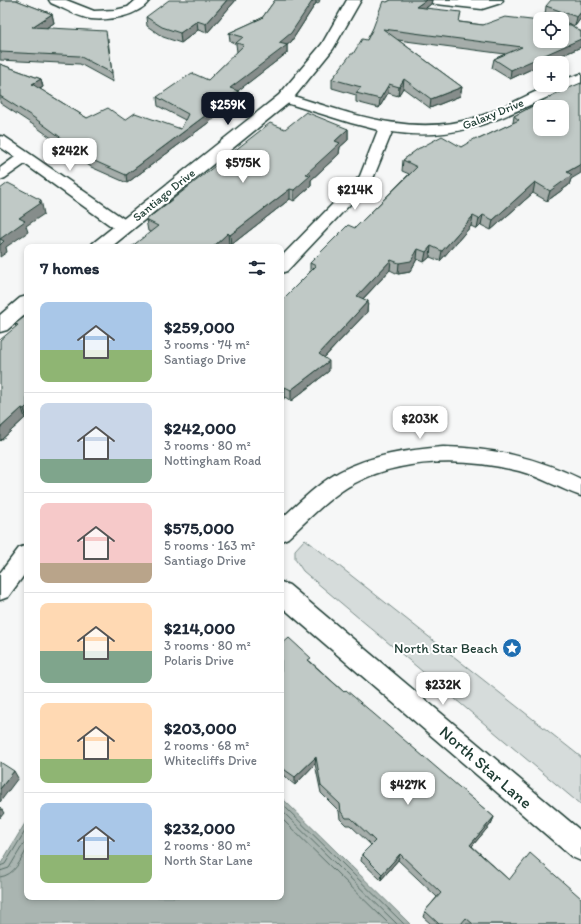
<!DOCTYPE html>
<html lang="en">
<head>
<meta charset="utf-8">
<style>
  body { margin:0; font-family:Itim,sans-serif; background:#f6f6f7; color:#1f2937; height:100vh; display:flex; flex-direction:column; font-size:15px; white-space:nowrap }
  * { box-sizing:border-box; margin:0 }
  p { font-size:13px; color:#747a83 }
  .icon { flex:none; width:22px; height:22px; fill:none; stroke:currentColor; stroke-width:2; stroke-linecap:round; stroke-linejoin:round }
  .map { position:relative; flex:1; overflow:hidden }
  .details { position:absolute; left:24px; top:244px; width:260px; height:656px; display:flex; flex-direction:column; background:#fff; border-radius:8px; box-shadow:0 2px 6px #0003 }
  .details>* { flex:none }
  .buttons { position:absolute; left:533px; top:12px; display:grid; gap:8px }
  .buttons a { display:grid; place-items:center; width:36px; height:36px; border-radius:8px; background:#fff; box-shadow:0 2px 6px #0003; font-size:20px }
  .price { position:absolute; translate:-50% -34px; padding:0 9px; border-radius:8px; background:#fff; color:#222; font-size:13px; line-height:26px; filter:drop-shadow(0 1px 2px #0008) }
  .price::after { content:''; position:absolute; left:50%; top:24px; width:12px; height:9px; margin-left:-6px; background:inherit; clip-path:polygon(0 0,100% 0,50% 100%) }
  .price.on { background:#111827; color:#fff }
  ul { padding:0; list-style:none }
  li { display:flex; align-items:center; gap:12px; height:100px; padding:0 16px }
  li+li { border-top:1px solid #e0e1e3 }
  li span { display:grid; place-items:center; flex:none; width:112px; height:80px; border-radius:8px; color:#555 }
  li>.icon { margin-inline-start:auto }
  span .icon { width:48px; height:48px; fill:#fffc; stroke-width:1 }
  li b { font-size:17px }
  h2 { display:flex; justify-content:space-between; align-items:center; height:48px; padding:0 16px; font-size:17px }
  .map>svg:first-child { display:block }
  .green { fill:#d6dcdb; stroke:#7a8c88 }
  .water { fill:#aab5b1; stroke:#72857f }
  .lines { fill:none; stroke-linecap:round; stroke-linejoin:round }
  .shore { stroke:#576d66; stroke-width:1 }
  .street-casing { stroke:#1f3d34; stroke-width:3 }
  .secondary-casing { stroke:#1f3d34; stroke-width:3 }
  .street { fill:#fff; fill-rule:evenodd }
  .secondary { fill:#fff; fill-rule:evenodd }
  .wall { fill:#a5adaa; stroke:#1f3d34 }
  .shaded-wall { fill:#868d8b; stroke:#1f3d34 }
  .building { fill:#c0c9c6; stroke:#1f3d34; fill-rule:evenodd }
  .labels { text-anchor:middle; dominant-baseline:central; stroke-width:4; stroke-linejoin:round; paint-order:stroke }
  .far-street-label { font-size:12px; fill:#1f3d34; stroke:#fff }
  .poi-label { font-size:14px; fill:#1f3d34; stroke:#fff; text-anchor:end }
  .near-street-label { font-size:17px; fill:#1f3d34; stroke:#fff }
</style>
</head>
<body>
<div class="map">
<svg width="581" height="924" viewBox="0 0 581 924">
  <rect width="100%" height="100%" fill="#f6f7f7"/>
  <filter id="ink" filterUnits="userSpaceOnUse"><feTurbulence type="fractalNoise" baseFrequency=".025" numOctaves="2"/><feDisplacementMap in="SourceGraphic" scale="8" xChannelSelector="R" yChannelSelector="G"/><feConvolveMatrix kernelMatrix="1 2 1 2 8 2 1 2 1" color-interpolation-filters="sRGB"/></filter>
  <g filter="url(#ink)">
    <!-- green -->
    <path class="green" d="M305,539L581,757V805L303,571L295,559V550Z"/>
    <!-- water -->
    <path class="water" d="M281,797L410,924H0V865L27,820V897H281Z"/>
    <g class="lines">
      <!-- shore -->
      <path class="shore" d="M281,803L404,924
        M281,810L397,924
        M281,818L389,924
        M0,866L5,864L27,828
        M0,871L9,868L27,838
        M0,877C15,875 20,861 27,849"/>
      <!-- street casing -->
      <g class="street-casing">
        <path id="street" d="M49,0H66L94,11L115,10L128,7L136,0H150C139,16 109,21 91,19C78,17 63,8 51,3Z
          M430,0H503L501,3L482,9L436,4L432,3Z
          M581,74V83C514,109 468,144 392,132L372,181L287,271L281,273V257L360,176L378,130L351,123L280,101L278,98L280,95L285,94L290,95C352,114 414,138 478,117C503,109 526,95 551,85H562V80Z
          M0,136L5,137L30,154L130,223L132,227L130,231L124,232L118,231L25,164L5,178L0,180V168L15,157L0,147Z
          M443,447C494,448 535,457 581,479V496C560,489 541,477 519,471C467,458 402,457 353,484C329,497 309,519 288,538L281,541V519C299,503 317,484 339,472C371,455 407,450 443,447Z
          M27,545V571L8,597L0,600V573L19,548Z
          M281,582L289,585L581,831V861L572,857L281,606Z"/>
      </g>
      <!-- secondary casing -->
      <g class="secondary-casing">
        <path id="secondary" d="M347,0H361L333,49L291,101L111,247H90L93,243L279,95L322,44Z
          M27,296V313L7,330L0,332V315L20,298Z"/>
      </g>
      <!-- street -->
      <use href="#street" class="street"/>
      <!-- secondary -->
      <use href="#secondary" class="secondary"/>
    </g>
    <!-- wall -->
    <path class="wall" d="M0,0H18V1L52,14L54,23L46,28L108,39L113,82L80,64L0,60Z
      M236,0L207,33L198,30L181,43L163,37L147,26L146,17Z
      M275,0H320L318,4L316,3L291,42L287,45V53L237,91H238L239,100L127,183L91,167L35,126L0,103V64L41,79L43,87L40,89L87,118L125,120L181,129L185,120L158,106L157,97L208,80L237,52L236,44L230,41L229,33L262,18Z
      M391,0H432L431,4L426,8L460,22L483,25L581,31V47L545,63H540V65L510,79L492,68L494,59L505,54L398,40L462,87L460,96L430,108L403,88L398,96L388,93L379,108L356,102V95L332,88V79L353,54L367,40L387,2Z
      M581,0V18L575,26L562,21V19H555L545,15L546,6Z
      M555,94L571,179L569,185L547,201L533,193L491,230L481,225L477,229L471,226L440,261L430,257L424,262L417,259L410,272L398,274L390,270L363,299L368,301L367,312L324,358L329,371L291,401L285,397L281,402L310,271V263L355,228L409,174L402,171L403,160L420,148L461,147L479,139L513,123L514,116Z
      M285,129H348V140L340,147L339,154L311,180V186L294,201L290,199L231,245L229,244L150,232L148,231L146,220Z
      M27,315V419L25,418L0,441L16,327L15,324Z
      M281,645L311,662L344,692L494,817L491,824L472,846L509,880L581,924H431L423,917L425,911L437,897L398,860L381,880L361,861L362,854L371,845L350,825H346L340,819L339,811L321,793L315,764L295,785L285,777L281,772Z"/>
    <!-- shaded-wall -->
    <path class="shaded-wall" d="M227,0H236L207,33L206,24Z
      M313,0H316V3L291,42L287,45V53L230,97V88L279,43Z
      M426,0H432L431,4L415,16L416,7Z
      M581,12V18L575,26L577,17Z
      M52,14L54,23L34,35L32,27Z
      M197,21L198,30L181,43L180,33Z
      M581,32V47L545,63H540V65L510,79L511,70Z
      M41,79L43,87L34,92L32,84Z
      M404,79L403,88L398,96L399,87Z
      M389,84L388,93L379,108L380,99Z
      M462,87L460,96L430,108L431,99Z
      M238,91L239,100L127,183L126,175Z
      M348,129V140L340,147L339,154L311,180V186L294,201V190L306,174L335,141Z
      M581,164V173L571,179L569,185L547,201L550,191L567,172Z
      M535,182L533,193L491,230L493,220Z
      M290,189V199L231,245L230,235Z
      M41,200L44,214L26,226L28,232L6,247L7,252L0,257V239L19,218Z
      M483,215L481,225L477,229L479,219Z
      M473,216L471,226L440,261L442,251Z
      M228,233L229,244L225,247H213Z
      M431,246L430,257L424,262L426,252Z
      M418,249L417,259L410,272L398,274L399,263Z
      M391,260L390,270L356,306L357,296Z
      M368,301L367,312L318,364L319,354Z
      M329,361V371L291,401V390Z
      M285,387V397L281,402V391Z
      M27,406V419L24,409Z
      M22,408L25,418L0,441V428Z
      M316,757L315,764L295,785V777Z
      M14,771L18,778L0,802V789Z
      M0,807L4,813L0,818Z
      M494,817L491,824L467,852L470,845Z
      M400,854L398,860L381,880L382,874Z"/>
    <!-- building -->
    <path class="building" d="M0,0H16L52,14L32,27L106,31L112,73L79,56L0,52Z
      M169,0H227L206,24L197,21L180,33L162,27L146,17Z
      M275,0H313L291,33L279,43L287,45L230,88L238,91L126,175L90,159L33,117L0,96V64L41,79L32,84L87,118L108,108L125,120L135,113L181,129L188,114L157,97L192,73L208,80L244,45L236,43L243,37L229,33L262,18Z
      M391,0H426L416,7L461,12L459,22L483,25L505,17L540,21V41H562V24L571,25L581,32V39L511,70L494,59L522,47L383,29L462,87L431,99L404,79L399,87L389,84L380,99L356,93L361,87L332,79L351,54H353L362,39L367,40L373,28L383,1L387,2Z
      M551,0H581V12L577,17L546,6Z
      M581,83V164L567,172L572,175L550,191L535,182L493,220L483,215L479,219L473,216L442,251L431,246L426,252L418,249L411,261L399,263L391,260L357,296L368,301L319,354L329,361L291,390L285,387L281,391V301L316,266L310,263L348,225L355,228L417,167L403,160L419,148H420L442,136L461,147L476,138L479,139L519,120L514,116L555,94ZM540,107H562V129H540Z
      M306,112L348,129L335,141L340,143L306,174L311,175L294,190L290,189L230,235L228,233L213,247H131L158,226L146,220L270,123L285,129Z
      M8,183L41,200L39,202L41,203L19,218L25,221L0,239L4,241L0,245V189Z
      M27,315V406L24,409L22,408L0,428V340L18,325L15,324Z
      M289,638L311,658L308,660L344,692L346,690L494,817L470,845L509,880L530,853L581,898V924H473L466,918L461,924H439L425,911L441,893L400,854L382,874L362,854L375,841L351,818H346L341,812L340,804L321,786L316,757L295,777L285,770L281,765V757L283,755L281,753V645Z
      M0,762L14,771L0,789Z"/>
  </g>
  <!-- icons -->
  <defs>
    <g id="sight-disc" transform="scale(1)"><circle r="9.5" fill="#1f6fb2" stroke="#fff"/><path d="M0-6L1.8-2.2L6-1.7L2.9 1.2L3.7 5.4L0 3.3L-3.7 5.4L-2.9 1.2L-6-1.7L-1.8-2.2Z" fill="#fff"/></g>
  </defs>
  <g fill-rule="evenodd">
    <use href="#sight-disc" x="512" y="648"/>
  </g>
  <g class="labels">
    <!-- far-street labels -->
    <g class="far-street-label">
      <text transform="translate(493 114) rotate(-22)">Galaxy Drive</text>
      <text transform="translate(164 195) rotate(-39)">Santiago Drive</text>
    </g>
    <!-- poi labels -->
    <g class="poi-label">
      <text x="498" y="648">North Star Beach</text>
    </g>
    <!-- near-street labels -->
    <g class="near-street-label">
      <text transform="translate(486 767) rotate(41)">North Star Lane</text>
    </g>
  </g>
</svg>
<div class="buttons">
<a><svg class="icon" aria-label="locate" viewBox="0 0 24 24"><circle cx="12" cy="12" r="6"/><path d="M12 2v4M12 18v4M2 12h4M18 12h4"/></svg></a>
<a>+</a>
<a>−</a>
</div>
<b class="price on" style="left:228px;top:126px">$259K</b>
<b class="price" style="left:70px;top:172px">$242K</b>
<b class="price" style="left:243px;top:184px">$575K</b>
<b class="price" style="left:355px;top:211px">$214K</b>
<b class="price" style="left:420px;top:440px">$203K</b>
<b class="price" style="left:443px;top:706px">$232K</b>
<b class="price" style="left:408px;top:806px">$427K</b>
<section class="details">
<h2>7 homes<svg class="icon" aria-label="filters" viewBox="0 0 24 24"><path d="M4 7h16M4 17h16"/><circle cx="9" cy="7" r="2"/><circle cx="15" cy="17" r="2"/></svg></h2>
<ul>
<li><span style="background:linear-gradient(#a9c7e8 60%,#8fb573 0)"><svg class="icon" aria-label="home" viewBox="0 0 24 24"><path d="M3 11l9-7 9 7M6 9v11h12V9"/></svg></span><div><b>$259,000</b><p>3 rooms · 74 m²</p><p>Santiago Drive</p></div></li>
<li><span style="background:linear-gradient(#c9d6e8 70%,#7fa58c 0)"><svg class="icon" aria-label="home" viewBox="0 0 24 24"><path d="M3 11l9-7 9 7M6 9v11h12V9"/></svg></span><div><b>$242,000</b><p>3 rooms · 80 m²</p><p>Nottingham Road</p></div></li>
<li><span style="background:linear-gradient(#f6c9c9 75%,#b9a48a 0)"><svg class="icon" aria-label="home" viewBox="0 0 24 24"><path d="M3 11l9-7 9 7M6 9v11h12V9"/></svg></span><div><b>$575,000</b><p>5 rooms · 163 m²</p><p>Santiago Drive</p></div></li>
<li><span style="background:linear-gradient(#ffd9b3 60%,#7fa58c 0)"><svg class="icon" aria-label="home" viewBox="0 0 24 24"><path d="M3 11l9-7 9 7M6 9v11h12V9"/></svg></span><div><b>$214,000</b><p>3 rooms · 80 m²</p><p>Polaris Drive</p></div></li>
<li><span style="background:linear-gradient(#ffd9b3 70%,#8fb573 0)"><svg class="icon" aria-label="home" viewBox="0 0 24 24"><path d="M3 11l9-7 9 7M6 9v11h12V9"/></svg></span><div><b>$203,000</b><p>2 rooms · 68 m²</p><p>Whitecliffs Drive</p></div></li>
<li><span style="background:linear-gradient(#a9c7e8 65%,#8fb573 0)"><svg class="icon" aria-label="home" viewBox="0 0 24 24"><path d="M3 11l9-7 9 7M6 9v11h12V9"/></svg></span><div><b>$232,000</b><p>2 rooms · 80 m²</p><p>North Star Lane</p></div></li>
</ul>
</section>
</div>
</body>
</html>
